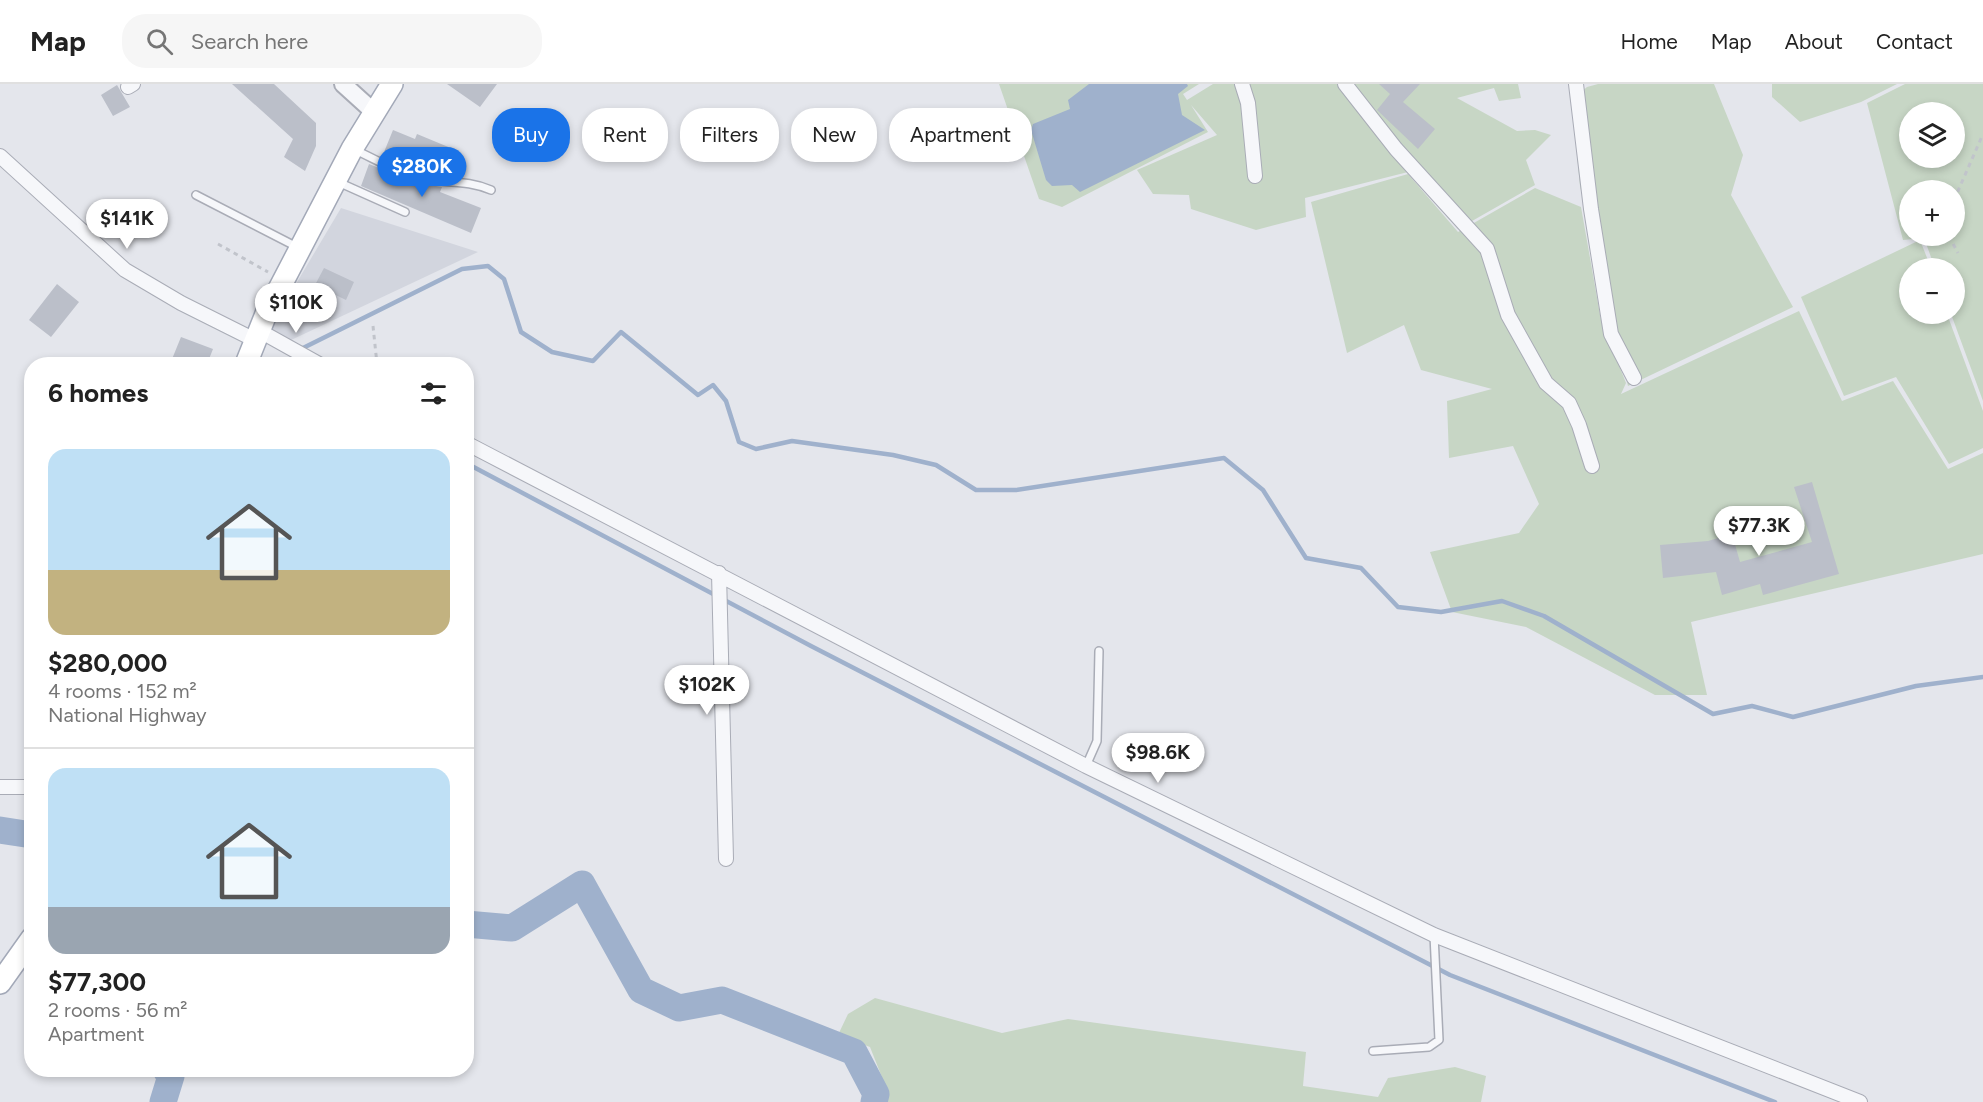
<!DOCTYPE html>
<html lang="en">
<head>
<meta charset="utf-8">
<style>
  body { margin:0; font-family:Figtree,sans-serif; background:#f6f6f6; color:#222; height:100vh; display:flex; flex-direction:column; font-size:22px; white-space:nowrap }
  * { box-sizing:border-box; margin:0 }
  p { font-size:20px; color:#767676 }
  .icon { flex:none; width:33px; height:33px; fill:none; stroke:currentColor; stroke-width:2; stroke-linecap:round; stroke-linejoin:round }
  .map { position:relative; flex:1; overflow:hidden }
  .side { position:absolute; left:24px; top:273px; width:450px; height:720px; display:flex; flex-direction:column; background:#fff; border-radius:24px; box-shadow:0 3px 9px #0003 }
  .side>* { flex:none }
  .hud { position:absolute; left:492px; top:24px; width:570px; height:54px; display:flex; gap:12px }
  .buttons { position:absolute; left:1899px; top:18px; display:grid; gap:12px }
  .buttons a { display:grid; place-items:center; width:66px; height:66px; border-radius:50%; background:#fff; box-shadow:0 3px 9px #0003; font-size:30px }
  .price { position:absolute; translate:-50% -51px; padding:0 14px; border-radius:21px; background:#fff; color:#222; font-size:20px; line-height:39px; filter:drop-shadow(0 2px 3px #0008) }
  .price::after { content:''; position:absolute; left:50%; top:36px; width:18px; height:14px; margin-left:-9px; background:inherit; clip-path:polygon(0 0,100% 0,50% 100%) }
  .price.current { background:#1a73e8; color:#fff }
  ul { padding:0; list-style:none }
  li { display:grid; align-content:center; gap:12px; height:318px; padding:0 24px }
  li+li { border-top:2px solid #e0e0e0 }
  li span { display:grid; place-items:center; height:186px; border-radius:18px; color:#555 }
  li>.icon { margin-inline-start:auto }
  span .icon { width:108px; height:108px; fill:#fffc; stroke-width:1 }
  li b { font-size:26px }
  h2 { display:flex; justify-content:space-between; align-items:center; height:72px; padding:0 24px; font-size:26px }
  .tag { padding:0 21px; border-radius:24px; background:#fff; box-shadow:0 3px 9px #0003; font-size:21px; line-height:54px }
  .tag.current { background:#1a73e8; color:#fff }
  header { display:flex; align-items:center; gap:36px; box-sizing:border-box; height:84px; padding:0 30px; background:#fff; border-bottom:2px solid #e0e0e0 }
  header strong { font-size:28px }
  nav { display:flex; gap:33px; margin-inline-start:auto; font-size:21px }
  .search { width:420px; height:54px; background:#f6f6f6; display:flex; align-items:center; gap:15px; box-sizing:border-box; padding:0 21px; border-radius:24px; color:#767676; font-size:22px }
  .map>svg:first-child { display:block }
  .built { fill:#d2d5de }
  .green { fill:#c7d6c5; fill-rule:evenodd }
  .water { fill:#9fb1cc }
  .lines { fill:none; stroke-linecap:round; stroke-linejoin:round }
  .stream { stroke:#9fb1cc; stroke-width:4.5 }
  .river { stroke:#9fb1cc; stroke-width:27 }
  .building { fill:#bbbfc9 }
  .service-casing { stroke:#a9acb6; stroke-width:10 }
  .minor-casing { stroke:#a9acb6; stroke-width:16 }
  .tertiary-casing { stroke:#a9acb6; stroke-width:20 }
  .primary-casing { stroke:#a3a9b8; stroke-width:24 }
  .path { stroke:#c1c4cb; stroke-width:3; stroke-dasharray:4.5 4.5; stroke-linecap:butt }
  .service { stroke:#f6f7fa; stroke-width:7 }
  .minor { stroke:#f6f7fa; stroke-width:14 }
  .tertiary { stroke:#f6f7fa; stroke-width:16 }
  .primary { stroke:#fff; stroke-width:21 }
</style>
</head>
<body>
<header>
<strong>Map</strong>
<div class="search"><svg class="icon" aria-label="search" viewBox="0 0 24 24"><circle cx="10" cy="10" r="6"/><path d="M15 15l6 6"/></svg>Search here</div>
<nav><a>Home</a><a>Map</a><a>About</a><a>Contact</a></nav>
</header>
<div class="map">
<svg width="1983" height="1018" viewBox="0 0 1983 1018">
  <rect width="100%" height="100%" fill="#e4e6ec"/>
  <!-- built -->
  <path class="built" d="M341,124L478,168L289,257L268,247Z"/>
  <!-- green -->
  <path class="green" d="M999,0H1199L1183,10L1187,16L1213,0H1518L1521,14L1499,17L1494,4L1457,14L1517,47L1535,46L1551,51L1526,76L1535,101L1458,145L1408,88L1305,114L1306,133L1256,146L1191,125L1189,111L1153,110L1137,86L1217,51L1191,21L1208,48L1062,123L1039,115Z
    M1598,0H1714L1743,71L1731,111L1793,223L1628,302L1580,102L1572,16L1587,3Z
    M1772,0H1897L1861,18L1800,38L1772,13Z
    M1905,0H1983V317L1951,230H1954V184H1935L1924,154L1903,156L1867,19ZM1910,28H1954V74H1910ZM1910,106H1954V152H1910Z
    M1408,90L1458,148L1535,104L1581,123L1601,236L1626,299L1621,310L1799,227L1842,317L1893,297L1948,385L1983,369V470L1691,538L1707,611H1655L1526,543L1452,528L1430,468L1519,449L1539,420L1513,362L1449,374L1447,317L1492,305L1421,286L1404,241L1347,269L1311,118Z
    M1920,156L1931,184H1910V230H1947L1983,327V364L1949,380L1896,293L1844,312L1801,213Z
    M875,914L1002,949L1068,935L1306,968L1303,1002L1378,1013L1388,994L1455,983L1486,992L1481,1018H887L889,1011L870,963L838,951L848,930Z"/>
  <!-- water -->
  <path class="water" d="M1089,0H1187L1188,2L1178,10L1182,31L1205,46L1080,108L1072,101L1052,102L1046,96L1031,46L1033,40L1070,25L1068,16Z"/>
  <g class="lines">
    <!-- stream -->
    <path class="stream" d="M299,266L462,185L488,182L504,195L521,248L552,268L593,277L621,248L698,311L713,301L726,317L739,358L756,365L792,357L893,371L936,381L976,406H1016L1224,374L1263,406L1306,474L1361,484L1398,523L1441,528L1502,517L1544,532L1713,630L1752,622L1793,633L1916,602L1983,593
      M466,379L811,562L1450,891L1775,1018"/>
    <!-- river -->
    <path class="river" d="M0,746L32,751
      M466,840L512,844L582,800L641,906L679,924L722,916L854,968L876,1010L874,1018
      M163,1018L171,992L166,986"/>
  </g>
  <!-- building -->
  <path class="building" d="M232,0H274L316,39V62L305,87L284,73L293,55Z
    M447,0H497L480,23Z
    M1379,0H1420L1403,18L1435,45L1418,65L1377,26L1390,10Z
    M117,1L130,23L113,32L101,11Z
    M393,46L415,55L417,50L458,67L447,92L420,89L382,73Z
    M369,80L417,99L442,103L440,108L481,124L471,149L361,102Z
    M324,184L354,198L346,216L315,201Z
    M57,200L79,218L51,253L29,236Z
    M181,253L213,265L207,280H170Z
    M1812,398L1839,490L1763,511L1760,500L1722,511L1716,488L1663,494L1660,461L1708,457L1732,450L1740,478L1812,458L1794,403Z"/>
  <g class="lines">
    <!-- service casing -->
    <g class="service-casing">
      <path id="service" d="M355,66C375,75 397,88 419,94C444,100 466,95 491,106
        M338,98L405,128
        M196,111L299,164
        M1086,682L1097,657L1099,567
        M1373,967L1429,963L1439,956L1434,851"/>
    </g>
    <!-- minor casing -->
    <g class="minor-casing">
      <path id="minor" d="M1242,0L1248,19L1255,92
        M1345,0L1396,65L1487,165L1508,231L1546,299L1569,319L1579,341L1592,382
        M1576,0L1591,125L1611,250L1634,294
        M128,3L133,0
        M0,72L125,186L181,219L255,256
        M258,246L319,280
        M466,359L1086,682L1434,851L1860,1018
        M719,489L726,775
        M0,703H32"/>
    </g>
    <!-- tertiary casing -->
    <g class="tertiary-casing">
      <path id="tertiary" d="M343,0L375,29"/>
    </g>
    <!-- primary casing -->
    <g class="primary-casing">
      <path id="primary" d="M246,280L266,230L352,65L392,0
        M0,899L32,854"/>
    </g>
    <!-- path -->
    <path class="path" d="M1954,116L1983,50
      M1949,152L1958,169
      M218,160L268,188
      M373,242L377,280"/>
    <!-- service -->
    <use href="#service" class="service"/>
    <!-- minor -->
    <use href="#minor" class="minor"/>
    <!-- tertiary -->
    <use href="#tertiary" class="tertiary"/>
    <!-- primary -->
    <use href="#primary" class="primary"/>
  </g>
</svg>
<div class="buttons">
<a><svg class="icon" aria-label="layers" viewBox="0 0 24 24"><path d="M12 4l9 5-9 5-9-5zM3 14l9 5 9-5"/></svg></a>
<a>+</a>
<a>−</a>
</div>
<b class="price current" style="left:422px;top:114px">$280K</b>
<b class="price" style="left:127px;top:166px">$141K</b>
<b class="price" style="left:296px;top:250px">$110K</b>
<b class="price" style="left:1759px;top:473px">$77.3K</b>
<b class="price" style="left:707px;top:632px">$102K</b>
<b class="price" style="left:1158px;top:700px">$98.6K</b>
<div class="hud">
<a class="tag current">Buy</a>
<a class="tag">Rent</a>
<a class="tag">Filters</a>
<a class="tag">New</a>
<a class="tag">Apartment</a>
</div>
<section class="side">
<h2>6 homes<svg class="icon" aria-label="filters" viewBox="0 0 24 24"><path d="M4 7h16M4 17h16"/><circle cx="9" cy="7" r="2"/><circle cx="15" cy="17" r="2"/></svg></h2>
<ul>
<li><span style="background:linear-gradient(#bfe0f5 65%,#c2b280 0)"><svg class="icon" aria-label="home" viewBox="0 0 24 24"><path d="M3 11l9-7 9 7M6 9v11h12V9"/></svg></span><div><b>$280,000</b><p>4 rooms · 152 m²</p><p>National Highway</p></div></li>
<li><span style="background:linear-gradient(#bfe0f5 75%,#9aa5b1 0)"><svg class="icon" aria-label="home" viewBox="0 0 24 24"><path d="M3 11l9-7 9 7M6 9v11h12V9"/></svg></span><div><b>$77,300</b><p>2 rooms · 56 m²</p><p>Apartment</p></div></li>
</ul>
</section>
</div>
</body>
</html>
